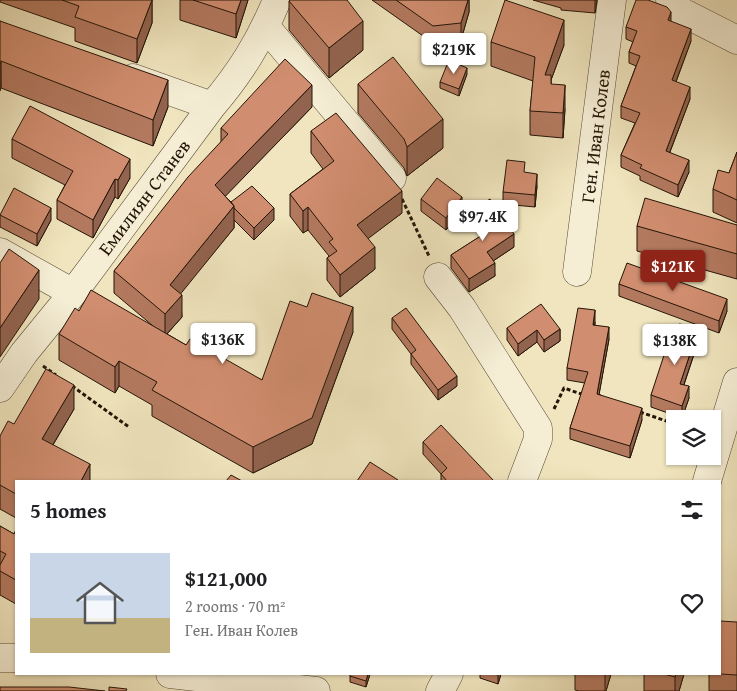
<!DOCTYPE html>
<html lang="en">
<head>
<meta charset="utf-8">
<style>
  body { margin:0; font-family:"Gentium Book Plus",serif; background:#f6f6f6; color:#202124; height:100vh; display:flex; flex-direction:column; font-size:19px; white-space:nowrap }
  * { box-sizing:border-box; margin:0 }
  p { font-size:16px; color:#757577 }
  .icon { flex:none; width:28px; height:28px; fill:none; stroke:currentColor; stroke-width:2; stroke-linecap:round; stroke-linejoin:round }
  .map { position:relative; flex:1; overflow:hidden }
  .details { position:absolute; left:15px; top:480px; width:706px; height:195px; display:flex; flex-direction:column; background:#fff; border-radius:0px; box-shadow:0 1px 4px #0004 }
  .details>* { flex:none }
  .fabs { position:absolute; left:666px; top:410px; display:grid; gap:10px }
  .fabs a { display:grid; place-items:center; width:55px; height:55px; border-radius:0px; background:#fff; box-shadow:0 1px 4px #0004; font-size:25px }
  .price { position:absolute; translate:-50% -42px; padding:0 11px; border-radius:5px; background:#fff; color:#222; font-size:16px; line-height:32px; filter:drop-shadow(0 1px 2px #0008) }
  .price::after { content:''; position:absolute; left:50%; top:30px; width:15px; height:11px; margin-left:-8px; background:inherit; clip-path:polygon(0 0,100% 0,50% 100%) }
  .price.current { background:#8f2418; color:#fff }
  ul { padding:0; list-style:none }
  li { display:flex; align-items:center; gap:15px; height:125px; padding:0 15px }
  li span { display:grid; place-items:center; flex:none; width:140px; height:100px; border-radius:0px; color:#555 }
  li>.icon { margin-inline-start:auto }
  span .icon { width:60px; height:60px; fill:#fffc; stroke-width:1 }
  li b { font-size:21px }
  h2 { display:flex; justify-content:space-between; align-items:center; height:60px; padding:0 15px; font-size:21px }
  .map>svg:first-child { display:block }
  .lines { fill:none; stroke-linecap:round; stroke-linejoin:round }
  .minor-casing { stroke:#574935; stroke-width:29 }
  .path { stroke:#241507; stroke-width:3; stroke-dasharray:4 2.5; stroke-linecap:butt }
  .minor { stroke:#f5eed5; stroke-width:28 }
  .wall { fill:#b3795f; stroke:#241507 }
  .shaded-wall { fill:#92634e; stroke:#241507 }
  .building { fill:#d08d6f; stroke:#241507 }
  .labels { text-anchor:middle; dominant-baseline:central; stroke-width:4; stroke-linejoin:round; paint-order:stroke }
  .street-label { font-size:19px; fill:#241507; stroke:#f5eed5 }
</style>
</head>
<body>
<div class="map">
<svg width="737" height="691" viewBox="0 0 737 691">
  <rect width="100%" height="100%" fill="#f0e5be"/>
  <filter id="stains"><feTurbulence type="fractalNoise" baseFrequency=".004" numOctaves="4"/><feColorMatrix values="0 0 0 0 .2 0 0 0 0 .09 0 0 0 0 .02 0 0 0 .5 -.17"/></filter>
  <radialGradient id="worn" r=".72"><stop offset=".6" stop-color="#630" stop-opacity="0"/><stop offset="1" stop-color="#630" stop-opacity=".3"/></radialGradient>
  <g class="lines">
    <!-- minor casing -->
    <g class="minor-casing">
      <path id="minor" d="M670,0L682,12L737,40
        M266,27L392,178
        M133,78L212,106
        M0,252L73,293
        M577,272L612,0
        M438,277L462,308L538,428V439L522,481
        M0,388L24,353L73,293L212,106C241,72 260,41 277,0
        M707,481L737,382
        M0,658H16
        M170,674L316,691
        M440,691L449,674"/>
    </g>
    <!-- path -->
    <path class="path" d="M402,199L429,256
      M43,366L56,375
      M72,386L129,427
      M554,409L564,388L584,395
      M640,412L675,424"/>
    <!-- minor -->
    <use href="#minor" class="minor"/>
  </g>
  <!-- wall -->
  <path class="wall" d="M0,0H152V23L137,63L75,41V28L0,2Z
    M180,0H248L236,38L180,20Z
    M372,0H469V12L461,40L433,43Z
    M533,0H597L595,13L561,10V8Z
    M289,1L363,50L329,78L289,30Z
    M0,21L168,107L153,146L1,88Z
    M671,22L691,41L676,82L690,99L670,152L689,172L678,197L640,180V176L621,167V155L635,123L621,118V106L636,66L629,63V52L633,42L626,39V27Z
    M491,42L564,45L551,80V84L565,109L563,138L530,135V111L533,81L491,66Z
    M467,74L459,96L440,88V82Z
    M358,84L443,148L407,176L404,168L358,113Z
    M312,107L225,196L231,202L274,220L254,240L234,220V228L180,293L182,317L167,334L186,345L262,380L353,332L312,444L253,473L152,416V405L119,386L115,393L59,360V334L79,311L153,326L114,293V271L221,142V128Z
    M311,131L402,213L368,238L375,269L340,297L327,280V258L329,256L308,230L303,233L290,216V194L323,169L311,153Z
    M12,139L130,178L118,199L115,197L93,238L57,219V200L65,185L12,158Z
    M737,152V223L713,212V189L729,173Z
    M537,186L535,207L503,204V192Z
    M421,199L462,209L446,230L421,211Z
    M475,208L514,247L493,261L495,276L469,292L451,268V255L484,234L475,221Z
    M0,215L51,220L37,246L0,227Z
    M737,225V279L637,251V226Z
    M619,284L727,311L719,333L619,296Z
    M392,318L457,386L438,400L411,364V354L392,329Z
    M595,322V325L609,339L599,394L642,420L630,458L570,439V428L585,383L567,380V368Z
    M507,328L560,329V341L544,352L537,342L518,356L507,340Z
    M699,339L684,385L689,398L682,418L651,407V395L672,344Z
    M74,409L53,445L90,481H16V518L0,509V436L14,424Z
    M423,442L494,481H441V474L423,454Z
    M0,526L14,534L16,530V604L0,595Z
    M737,622V691H709V674H720Z
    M370,674L366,687L350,682V676Z
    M480,674H501L498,684L480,678Z
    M575,674H611L606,691H579L575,690Z
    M644,674H684L679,691H644Z"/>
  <!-- shaded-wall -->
  <path class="shaded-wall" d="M152,0V23L137,63V39Z
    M241,0H248L236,38V14Z
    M468,0H469V12L461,40V23Z
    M595,0H597L595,13Z
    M671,12V23L668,20Z
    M564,20V45L551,80V100L545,75Z
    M363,21V50L329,78V48Z
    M691,29V41L672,92V80Z
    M1,61V88L0,91V64Z
    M467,68V74L459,96V89Z
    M168,80V107L153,146V120Z
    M312,85V107L215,207V185Z
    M565,85V109L563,138V113Z
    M690,87V99L666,162V151Z
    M443,119V148L407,176V147Z
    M130,159V178L118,199V180Z
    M689,160V172L678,197V185Z
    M537,174V186L535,207V195Z
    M115,179V197L93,238V220Z
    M402,191V213L357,247V225Z
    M462,197V209L446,230V218Z
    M234,206V228L170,307V285Z
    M308,207V230L303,233V211Z
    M51,208V220L37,246V234Z
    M274,208V220L254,240V228Z
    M514,234V247L487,265V252Z
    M375,247V269L340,297V275Z
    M495,263V276L469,292V279Z
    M39,270V299L0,357V328Z
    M182,295V317L165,336V314Z
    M727,299V311L719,333V321Z
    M353,307V332L312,444L253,473V447Z
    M595,310V322L593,337V325Z
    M609,327V339L597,406V394Z
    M699,327V339L680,396V384Z
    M560,329V341L544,352V340Z
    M537,330V342L518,356V344Z
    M119,361V386L115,393V367Z
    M457,376V386L438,400V390Z
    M74,385V409L42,463V439Z
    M689,386V398L682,418V406Z
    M642,408V420L630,458V446Z
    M90,464V481H81Z
    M368,674H370L366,687V681Z
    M498,674H501L498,684Z
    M605,674H611L606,691H605Z
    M676,674H684L679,691H675V677Z"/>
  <!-- building -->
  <path class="building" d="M62,0H152L137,39L75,17L79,6Z
    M193,0H241L236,14Z
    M290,0H347L363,21L329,48L289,1Z
    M396,0H468L461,23L433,26Z
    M505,0L564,20L545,75H551V84L565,85L563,113L530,111L535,57L491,42Z
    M636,0H648L667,7L671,12L668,20L691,29L672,80L690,87L666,151L689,160L678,185L640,168L642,165L621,155L640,113L621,106L640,56L629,52L637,31L626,27Z
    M0,21L168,80L153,120L1,61L0,64Z
    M393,57L443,119L407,147L404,139L358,84Z
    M285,59L312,85L215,185L234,206L170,285L182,295L165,314L114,271L188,177L228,134L221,128Z
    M449,60L467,68L459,89L440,82Z
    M30,106L130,159L118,180L115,179L93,220L57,200L73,171L12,139Z
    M336,113L402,191L357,225L375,247L340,275L327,258L337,251L329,242L333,239L308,207L303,211L290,194L334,161L311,131Z
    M737,152V200L713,189L718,170L729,173Z
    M507,160L525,162L524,172L537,174L535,195L503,192Z
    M437,178L462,197L446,218L421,199Z
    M252,186L274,208L254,228L234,208V206L231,202Z
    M14,188L51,208L37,234L0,215Z
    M645,198L737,225V254L637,226Z
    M490,199L514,234L487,252L495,263L469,279L451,255L490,230L475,208Z
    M9,249L39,270L0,328V263Z
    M627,263L727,299L719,321L619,284Z
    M91,290L186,345L190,339L262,380L290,301L307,307L312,293L353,307L312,418L253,447L152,390L157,382L119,361L115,367L59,334L75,308L79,311Z
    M541,304L560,329L544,340L537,330L518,344L507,328Z
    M406,308L457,376L438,390L411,354L416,350L392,318Z
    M578,308L595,310L593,325L609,327L597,394L642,408L630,446L570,428L588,372L567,368Z
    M679,324L699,327L680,384L689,386L682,406L651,395L668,343L672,344Z
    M46,369L74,385L42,439L90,464L81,481H16V494L0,485V436L8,421L14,424Z
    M441,425L494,481H447L441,474L447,468L423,442Z
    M370,462L398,480L397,481H357Z
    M231,475L242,481H226Z
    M0,526L14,534L16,530V580L0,571V565L6,554L0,551Z
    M720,621L737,622V675L720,674Z
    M350,674H368L366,681L350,676Z
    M664,674H676L675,677Z
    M0,687H69L105,691H0Z
    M109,687L127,689L126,691H109Z"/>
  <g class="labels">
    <!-- street labels -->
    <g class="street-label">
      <text transform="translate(595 136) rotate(-83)">Ген. Иван Колев</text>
      <text transform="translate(144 197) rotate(-53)">Емилиян Станев</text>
    </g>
  </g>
  <rect width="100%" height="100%" filter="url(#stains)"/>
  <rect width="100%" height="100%" fill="url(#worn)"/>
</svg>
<div class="fabs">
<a><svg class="icon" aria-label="layers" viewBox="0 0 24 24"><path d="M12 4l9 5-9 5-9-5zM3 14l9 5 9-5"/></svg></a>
</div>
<b class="price" style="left:454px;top:75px">$219K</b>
<b class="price" style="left:483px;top:242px">$97.4K</b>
<b class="price current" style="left:673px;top:292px">$121K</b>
<b class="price" style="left:223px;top:365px">$136K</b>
<b class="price" style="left:675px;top:366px">$138K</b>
<section class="details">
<h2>5 homes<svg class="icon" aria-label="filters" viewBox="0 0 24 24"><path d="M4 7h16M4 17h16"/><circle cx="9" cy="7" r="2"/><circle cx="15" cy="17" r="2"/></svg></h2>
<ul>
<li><span style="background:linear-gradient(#c9d6e8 65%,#c2b280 0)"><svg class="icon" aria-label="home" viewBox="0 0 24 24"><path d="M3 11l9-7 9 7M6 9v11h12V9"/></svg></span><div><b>$121,000</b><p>2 rooms · 70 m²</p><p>Ген. Иван Колев</p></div><svg class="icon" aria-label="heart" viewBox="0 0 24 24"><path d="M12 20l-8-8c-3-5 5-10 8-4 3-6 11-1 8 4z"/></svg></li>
</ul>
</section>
</div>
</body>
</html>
